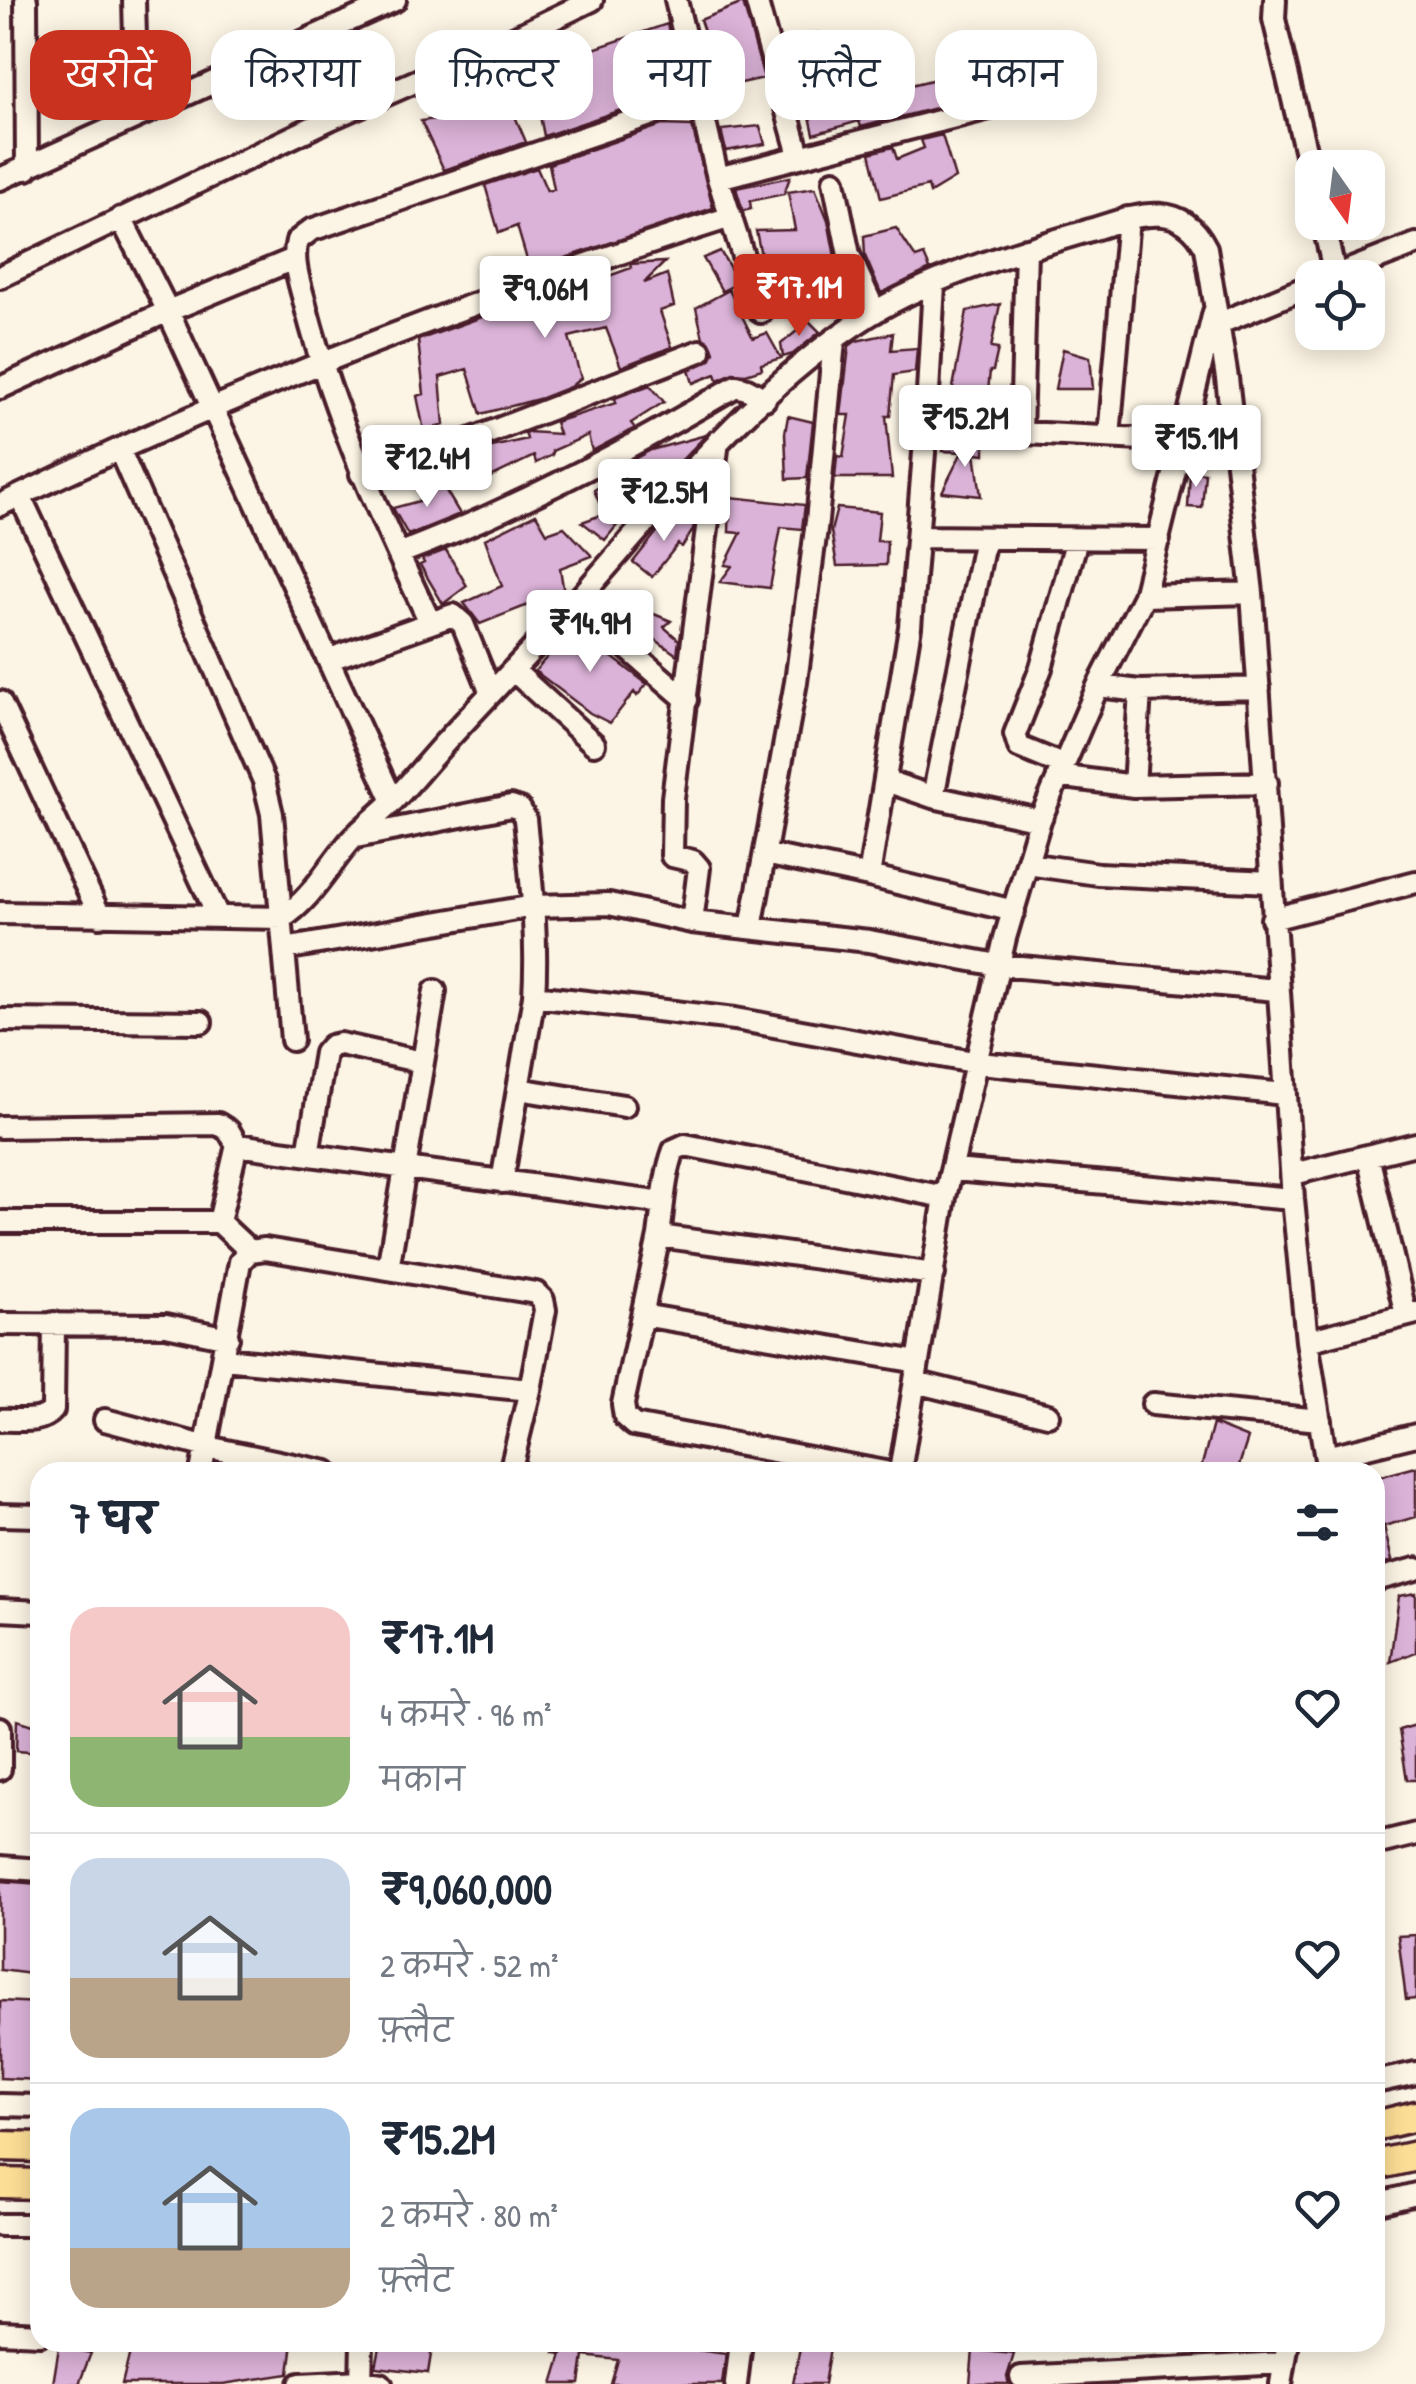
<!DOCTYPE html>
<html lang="hi">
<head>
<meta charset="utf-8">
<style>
  body { margin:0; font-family:"Patrick Hand","Playpen Sans Deva",sans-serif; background:#f2f2f3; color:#1f2937; height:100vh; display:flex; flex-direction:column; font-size:38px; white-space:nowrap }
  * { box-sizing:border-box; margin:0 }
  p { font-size:32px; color:#747a83 }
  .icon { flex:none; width:55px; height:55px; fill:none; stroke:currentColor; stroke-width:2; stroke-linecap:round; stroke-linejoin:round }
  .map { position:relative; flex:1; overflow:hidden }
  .drawer { position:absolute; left:30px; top:1462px; width:1355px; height:890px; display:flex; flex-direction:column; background:#fff; border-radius:30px; box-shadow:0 5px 25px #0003 }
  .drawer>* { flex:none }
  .hud { position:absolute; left:30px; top:30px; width:1358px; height:90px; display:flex; gap:20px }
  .needle { width:65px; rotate:166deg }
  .tools { position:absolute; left:1295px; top:150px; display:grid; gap:20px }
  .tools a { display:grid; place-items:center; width:90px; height:90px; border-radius:20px; background:#fff; box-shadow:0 5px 25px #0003; font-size:50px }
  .price { position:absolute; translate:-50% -85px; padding:0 22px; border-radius:10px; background:#fff; color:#222; font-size:32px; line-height:65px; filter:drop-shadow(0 2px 5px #0008) }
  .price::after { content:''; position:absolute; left:50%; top:60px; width:30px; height:22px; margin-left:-15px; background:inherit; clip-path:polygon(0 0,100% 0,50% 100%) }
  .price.on { background:#c8321e; color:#fff }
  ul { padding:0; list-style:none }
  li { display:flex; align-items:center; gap:30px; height:250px; padding:0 40px }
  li+li { border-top:2px solid #e0e1e3 }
  li span { display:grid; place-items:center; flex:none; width:280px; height:200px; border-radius:30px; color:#555 }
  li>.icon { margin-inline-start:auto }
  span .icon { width:120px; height:120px; fill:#fffc; stroke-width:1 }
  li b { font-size:42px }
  h2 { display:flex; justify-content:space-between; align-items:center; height:120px; padding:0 40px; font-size:42px }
  .tag { padding:0 35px; border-radius:30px; background:#fff; box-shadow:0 5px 25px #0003; font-size:35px; line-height:90px }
  .tag.on { background:#c8321e; color:#fff }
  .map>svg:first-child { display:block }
  .building { fill:#dbb2d8; stroke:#4a1f2b; stroke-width:2.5 }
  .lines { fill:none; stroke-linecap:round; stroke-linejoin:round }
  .minor-casing { stroke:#4a1f2b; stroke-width:28 }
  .highway-casing { stroke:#4a1f2b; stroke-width:35 }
  .minor { stroke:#fcf5e5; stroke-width:20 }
  .highway { stroke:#fdde96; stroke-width:28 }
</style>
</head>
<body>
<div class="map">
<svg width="1416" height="2384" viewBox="0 0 1416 2384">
  <rect width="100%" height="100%" fill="#fcf5e5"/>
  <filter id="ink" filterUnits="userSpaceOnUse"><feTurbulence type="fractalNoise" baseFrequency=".01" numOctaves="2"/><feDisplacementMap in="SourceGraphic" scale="20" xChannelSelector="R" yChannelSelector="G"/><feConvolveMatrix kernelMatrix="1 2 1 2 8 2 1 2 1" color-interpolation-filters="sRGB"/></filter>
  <g filter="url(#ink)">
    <!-- building -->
    <path class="building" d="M743,3L764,78L723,87L700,20Z
      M667,24L683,89L544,136L531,70Z
      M817,33L824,53L880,55L879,46L897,44L907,86L952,75L951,70H969L991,60L998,92L861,127L859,121L814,134L792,37Z
      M477,95H506L526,142L444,170L421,121L443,118L479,103Z
      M662,125L692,126L713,208L530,270L517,226L499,233L485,185L537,168L547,191L554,189L549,164Z
      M760,126L765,144L726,151L721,130Z
      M942,135L955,178L930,193L928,186L881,198L870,153L893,147L897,159L924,148L921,140Z
      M790,177L784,194L750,201L751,209L743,211L736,188Z
      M815,188L828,220L836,262L845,279L776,295L775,258L762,260L756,231L795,230L788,192Z
      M896,228L916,258L924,255L930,269L881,293L865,256L864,236Z
      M720,251L736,278V284L722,291L703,258Z
      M665,262L644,283L667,274L674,306L660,311L672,347L621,367L606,328L569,337L581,378L570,387L542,398L481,414L467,369L440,377L444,425L424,431L417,396L424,394L418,340L586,280L587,284L631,268L630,264Z
      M729,290L753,338L767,333L781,358L761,364L762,369L746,374L733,373L718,380L716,374L693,383L689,370L710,360L714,352L709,341L703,338L696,308Z
      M1000,304L991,348L998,349L993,371H990L986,412L984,417L948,415L967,311Z
      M809,321L820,332L793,354L783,357L781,344Z
      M893,333L891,350L917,348L915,372L894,375L890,416H886L892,478H835L837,456L843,457L850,415H841L849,346L856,341Z
      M1063,349L1090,357L1093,389H1055Z
      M650,385L664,402L631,423L635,428L592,451L588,435L552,451V455L536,463L534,456L472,486L465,459L492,447L527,439L525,433L528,432L559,434L555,422L616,403L615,398Z
      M788,416L813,422L807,478L787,479L785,433Z
      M706,435L637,506L636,502L605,540L582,522L604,514L594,490L601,486L599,478L651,450Z
      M947,443L985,445V454L975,453L981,496L942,492L962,452L943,451Z
      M1190,472L1205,473L1202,508L1188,507Z
      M442,484L460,514L408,535L393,508L423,500L417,490Z
      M730,497L805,505L802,529L781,527L770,588L720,582L732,566L725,565L741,533L729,532Z
      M837,508L880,512L877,541H887L886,565L837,566L831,531Z
      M672,513L694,523L693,530L682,547L678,544L652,577L633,562Z
      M536,514L547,533L564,527L592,556L560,568L564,593L533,622L528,605L480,624L464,603L502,586L485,539Z
      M446,550L467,586L443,604L420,565L424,563L422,559Z
      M644,610L671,621L664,627L679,640L677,655L632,623Z
      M576,623L593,637L590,640L647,684L637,696L634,692L610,723L590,713L535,671Z
      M1213,1424L1248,1438L1237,1472H1200Z
      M1416,1467V1517L1384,1526L1392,1561L1375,1566V1478Z
      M1416,1593V1652L1390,1662L1399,1596Z
      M17,1720L40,1727V1753L16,1751Z
      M1416,1725V1780H1407L1399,1730Z
      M0,1881L40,1884V1975L0,1970Z
      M1416,1935V1999L1406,2000L1398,1936Z
      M0,2001L40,2003V2080L0,2078Z
      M168,2342L203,2353L205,2342H293L289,2374L223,2384H122L130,2352L166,2347Z
      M381,2342H433L428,2373L376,2367Z
      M556,2342H662L661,2345L726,2354L722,2384H611L618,2360L584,2356L580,2384H553L562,2354L555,2353Z
      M801,2342H831L824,2384H793Z
      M59,2347L91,2353L79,2384H53Z
      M973,2350L1014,2354L1007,2377L1009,2384H970Z"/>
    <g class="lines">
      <!-- minor casing -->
      <g class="minor-casing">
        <path id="minor" d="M26,0L27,169
          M134,0L137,115
          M676,0L718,178L761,312
          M756,0L799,155
          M1275,0L1274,19L1312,179
          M718,178L1009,103
          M0,179L395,0
          M834,181L849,255L875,312
          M121,218L168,311L393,801
          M1323,222L1335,275
          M0,277L330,119L501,44L592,0
          M1329,278L1416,244
          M934,284L926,428L910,627L869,876L1014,911
          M1220,323L1312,285
          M0,388L168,311L294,259
          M926,428L1181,441
          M1021,433L1026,249
          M1109,437L1128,218
          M120,451L264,781L272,814L292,1040
          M361,474L452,447L700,351
          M20,496L218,916
          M0,505C237,390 480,296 731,217
          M918,537L1159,539
          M398,554C516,509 627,451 736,386L747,389L765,399
          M1144,596L1252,593
          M575,603L687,700
          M430,622C381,519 335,419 306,308C301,286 291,263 297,241L311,230L697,99
          M330,659L453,615L463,624L491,693
          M513,670L594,744
          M1098,686L1140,691L1259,688
          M0,702L100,916
          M1063,765L1019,747L1015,734L1041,668L1077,539
          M1058,776L1134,786L1267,783
          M886,781L933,797L1040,820
          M1134,786L1140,691
          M933,797L985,538
          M356,837L511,806L520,809L525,819C531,879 538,936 534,996L735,1019L979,1063L1285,1094
          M765,854L869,876
          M1027,864L1098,874L1271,882
          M0,913L282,918C312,899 329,865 352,839C364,826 379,815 391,803C409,785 425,765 442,746C491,692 543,640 591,585C674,490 760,384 868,316C933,276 1013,253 1087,231C1131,218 1179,195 1206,248L1227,378L1252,593L1293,1199L1307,1341L1328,1472
          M1272,919L1416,882
          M692,922L699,868L693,861L672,856L673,798L718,441
          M751,928L796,682L817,521L834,341
          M284,949L534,906L609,904L692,922L869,941L998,965L1277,990
          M0,1020L201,1022
          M518,1089L624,1106
          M0,1127L218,1124L229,1131L237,1145L219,1222
          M237,1145L663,1203
          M308,1154L325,1053L331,1046L340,1044L422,1062
          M1368,1156L1406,1315
          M954,1170L1293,1199
          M1293,1174L1416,1144
          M502,1182L534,996
          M0,1222H219L250,1251
          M659,1236L623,1404L625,1417L634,1425L885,1472
          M388,1269L435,991
          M934,1274L659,1236C663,1208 664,1177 674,1150L685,1145L945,1197
          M642,1315L918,1362
          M0,1324L166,1325L228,1338
          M1307,1341L1416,1313
          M224,1359L530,1390
          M915,1382L1048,1415
          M1153,1404L1320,1420
          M0,1420C18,1419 41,1424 53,1410L54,1323
          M105,1420L207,1447L327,1472
          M1326,1457L1416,1435
          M201,1472L240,1262L250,1251L265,1249L536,1293L543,1300L545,1310L530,1390L510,1472
          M900,1472L945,1197L1005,938L1040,820L1098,686L1144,596L1214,312
          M0,1515L40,1516
          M1375,1580L1416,1569
          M0,1610L40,1612
          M0,1728V1769
          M1375,1844L1416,1834
          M0,1867L40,1870
          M1375,2082L1416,2073
          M0,2105L40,2106
          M1375,2204L1416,2194
          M0,2225H40
          M0,2332L40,2334
          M1021,2377L1284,2363
          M300,2384L361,2381L381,2384
          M361,2384L362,2342
          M736,2384L741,2342
          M1281,2384L1288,2342"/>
      </g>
      <!-- highway casing -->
      <g class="highway-casing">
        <path id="highway" d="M1375,2126L1416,2116
          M0,2146L40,2147
          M1375,2165L1416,2156
          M0,2183L40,2184"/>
      </g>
      <!-- minor -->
      <use href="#minor" class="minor"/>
      <!-- highway -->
      <use href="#highway" class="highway"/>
    </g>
  </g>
</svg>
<div class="tools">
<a><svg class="needle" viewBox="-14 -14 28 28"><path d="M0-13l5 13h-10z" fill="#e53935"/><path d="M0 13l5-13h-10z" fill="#747a83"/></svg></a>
<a><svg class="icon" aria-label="locate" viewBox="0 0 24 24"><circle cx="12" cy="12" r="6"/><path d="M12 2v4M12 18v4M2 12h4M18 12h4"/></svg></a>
</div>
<b class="price on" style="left:799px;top:339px">₹17.1M</b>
<b class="price" style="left:545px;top:341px">₹9.06M</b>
<b class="price" style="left:965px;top:470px">₹15.2M</b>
<b class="price" style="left:1196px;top:490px">₹15.1M</b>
<b class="price" style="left:427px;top:510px">₹12.4M</b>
<b class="price" style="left:664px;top:544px">₹12.5M</b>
<b class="price" style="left:590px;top:675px">₹14.9M</b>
<div class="hud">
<a class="tag on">खरीदें</a>
<a class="tag">किराया</a>
<a class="tag">फ़िल्टर</a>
<a class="tag">नया</a>
<a class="tag">फ़्लैट</a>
<a class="tag">मकान</a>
</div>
<section class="drawer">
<h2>7 घर<svg class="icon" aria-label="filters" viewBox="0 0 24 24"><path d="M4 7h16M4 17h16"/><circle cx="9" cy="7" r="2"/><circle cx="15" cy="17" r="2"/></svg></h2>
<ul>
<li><span style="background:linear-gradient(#f6c9c9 65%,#8fb573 0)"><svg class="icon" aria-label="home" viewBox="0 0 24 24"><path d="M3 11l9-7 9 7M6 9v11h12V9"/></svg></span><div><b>₹17.1M</b><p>4 कमरे · 96 m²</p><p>मकान</p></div><svg class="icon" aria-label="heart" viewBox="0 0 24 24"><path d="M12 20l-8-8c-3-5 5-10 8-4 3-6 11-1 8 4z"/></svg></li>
<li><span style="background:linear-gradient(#c9d6e8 60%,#b9a48a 0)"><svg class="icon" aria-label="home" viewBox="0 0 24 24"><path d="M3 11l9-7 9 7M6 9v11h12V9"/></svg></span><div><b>₹9,060,000</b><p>2 कमरे · 52 m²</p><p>फ़्लैट</p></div><svg class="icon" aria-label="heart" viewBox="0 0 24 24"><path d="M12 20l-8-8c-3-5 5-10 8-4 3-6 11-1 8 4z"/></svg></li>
<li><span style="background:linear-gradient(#a9c7e8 70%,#b9a48a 0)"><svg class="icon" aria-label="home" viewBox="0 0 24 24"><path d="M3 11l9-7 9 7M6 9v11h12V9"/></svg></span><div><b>₹15.2M</b><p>2 कमरे · 80 m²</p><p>फ़्लैट</p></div><svg class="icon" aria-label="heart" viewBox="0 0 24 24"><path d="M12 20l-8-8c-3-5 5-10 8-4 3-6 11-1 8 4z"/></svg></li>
</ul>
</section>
</div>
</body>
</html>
